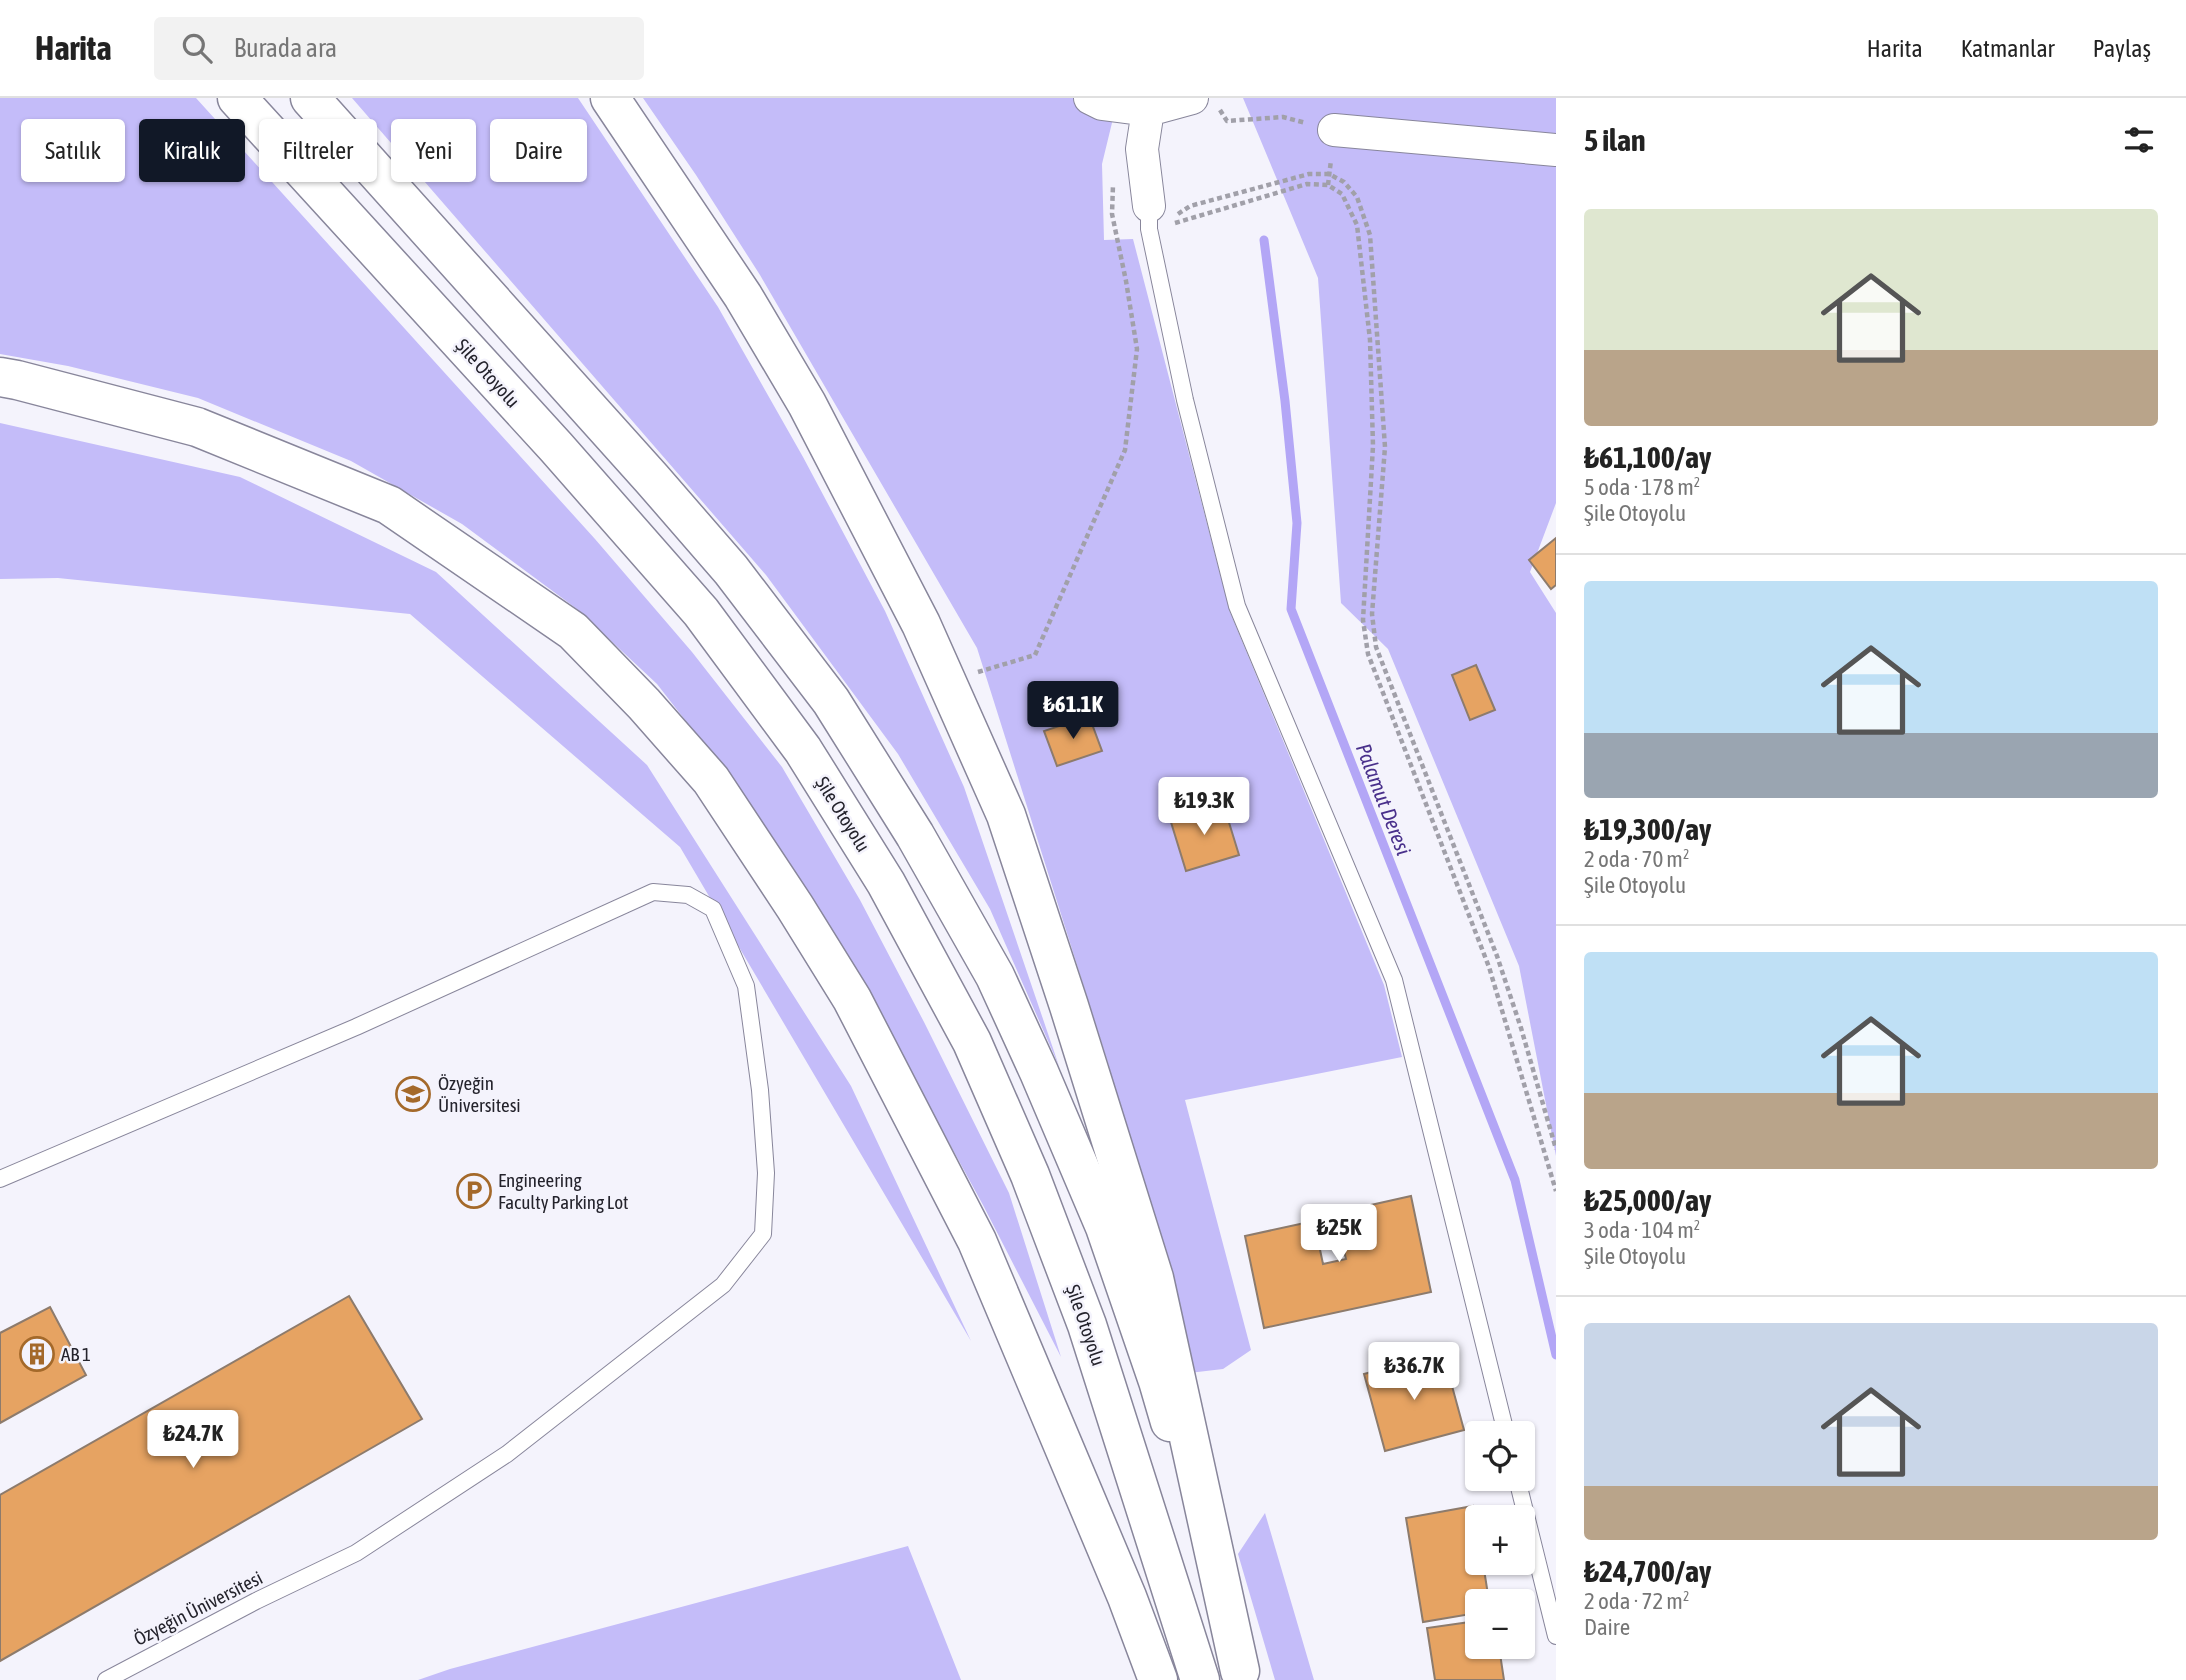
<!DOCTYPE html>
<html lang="tr">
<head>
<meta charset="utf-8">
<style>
  body { margin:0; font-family:"Asap Condensed",sans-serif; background:#f2f2f2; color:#222; height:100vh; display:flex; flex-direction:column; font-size:26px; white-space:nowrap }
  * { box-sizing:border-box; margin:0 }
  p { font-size:23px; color:#767676 }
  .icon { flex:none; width:38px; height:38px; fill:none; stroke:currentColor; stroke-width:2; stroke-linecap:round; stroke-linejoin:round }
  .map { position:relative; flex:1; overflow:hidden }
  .drawer { display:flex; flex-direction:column; background:#fff; width:630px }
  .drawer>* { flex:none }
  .hud { position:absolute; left:21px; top:21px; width:665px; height:63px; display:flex; gap:14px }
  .tools { position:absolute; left:1465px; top:1323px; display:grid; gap:14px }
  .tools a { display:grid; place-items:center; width:70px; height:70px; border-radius:7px; background:#fff; box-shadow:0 2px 5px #0004; font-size:35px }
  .price { position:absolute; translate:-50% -60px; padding:0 16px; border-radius:7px; background:#fff; color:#222; font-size:23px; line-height:46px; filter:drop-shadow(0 2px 4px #0008) }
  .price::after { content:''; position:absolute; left:50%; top:42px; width:21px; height:16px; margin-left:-10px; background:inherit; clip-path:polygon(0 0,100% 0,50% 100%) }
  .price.active { background:#111827; color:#fff }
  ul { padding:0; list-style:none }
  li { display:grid; align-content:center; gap:14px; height:371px; padding:0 28px }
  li+li { border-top:2px solid #e0e0e0 }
  li span { display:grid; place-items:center; height:217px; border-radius:7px; color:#555 }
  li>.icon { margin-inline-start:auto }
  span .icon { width:126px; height:126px; fill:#fffc; stroke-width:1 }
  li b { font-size:30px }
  h2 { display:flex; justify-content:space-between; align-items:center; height:84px; padding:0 28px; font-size:30px }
  .chip { padding:0 24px; border-radius:7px; background:#fff; box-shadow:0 2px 5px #0004; font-size:24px; line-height:63px }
  .chip.active { background:#111827; color:#fff }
  header { display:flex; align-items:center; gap:42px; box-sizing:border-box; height:98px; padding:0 35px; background:#fff; border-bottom:2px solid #e0e0e0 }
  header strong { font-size:33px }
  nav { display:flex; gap:38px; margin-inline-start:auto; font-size:24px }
  .search { width:490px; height:63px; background:#f2f2f2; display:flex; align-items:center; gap:18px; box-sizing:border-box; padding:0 24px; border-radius:7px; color:#767676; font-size:26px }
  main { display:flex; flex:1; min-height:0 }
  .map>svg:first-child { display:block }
  .green { fill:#c4bcf9 }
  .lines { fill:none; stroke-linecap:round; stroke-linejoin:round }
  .stream { stroke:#b3a6f6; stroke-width:9 }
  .building { fill:#e6a362; stroke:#8d7b6c; stroke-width:2 }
  .service-casing { stroke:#88869b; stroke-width:18 }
  .minor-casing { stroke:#88869b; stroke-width:34 }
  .trunk-casing { stroke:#88869b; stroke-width:41 }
  .motorway-casing { stroke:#88869b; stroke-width:41 }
  .path { stroke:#a1a0a9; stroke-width:4.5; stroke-dasharray:5 3.5; stroke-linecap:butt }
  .service { stroke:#fff; stroke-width:16 }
  .minor { stroke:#fff; stroke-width:32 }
  .trunk { stroke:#fff; stroke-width:38 }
  .motorway { stroke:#fff; stroke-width:38 }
  .labels { text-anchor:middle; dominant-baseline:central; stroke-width:5; stroke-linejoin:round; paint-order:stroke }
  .street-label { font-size:19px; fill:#24232c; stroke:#f4f3fc }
  .poi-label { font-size:19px; fill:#24232c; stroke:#f4f3fc; text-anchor:start }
  .water-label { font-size:21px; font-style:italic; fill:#49308b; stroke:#f4f3fc }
</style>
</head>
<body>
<header>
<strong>Harita</strong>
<div class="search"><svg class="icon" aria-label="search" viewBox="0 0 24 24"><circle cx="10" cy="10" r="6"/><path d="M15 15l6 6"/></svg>Burada ara</div>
<nav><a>Harita</a><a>Katmanlar</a><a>Paylaş</a></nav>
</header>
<main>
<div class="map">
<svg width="1556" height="1582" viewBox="0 0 1556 1582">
  <rect width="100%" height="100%" fill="#f4f3fc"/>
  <!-- green -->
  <path class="green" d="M0,0H196L595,441L692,554L782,669L860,802L924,924L1009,1095L1061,1259L983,1107L836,838L748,703L657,586L577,511L462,426L351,363L198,300L68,268L0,256Z
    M352,0H578L718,209L803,359L885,513L964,689L1059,968L990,811L898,656L766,477Z
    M643,0H1118L1102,66L1104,142L1133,141L1230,514L1384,887L1402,959L1185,1002L1251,1252L1223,1271L1189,1275L1108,965L977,550L760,177L696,77Z
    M1243,0H1556V405L1530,474L1556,515V1058L1519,868L1388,551L1341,505L1318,180Z
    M0,325L240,379L436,474L647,667L851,988L971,1243L680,749L410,516L58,480L0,481Z
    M1265,1415L1314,1582H1275L1238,1456Z
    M908,1448L961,1582H418L450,1571Z"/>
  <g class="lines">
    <!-- stream -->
    <path class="stream" d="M1264,142L1285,303L1297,425L1291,511L1515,1082L1556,1257"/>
  </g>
  <!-- building -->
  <path class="building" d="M1556,440V487L1551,491L1529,462Z
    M1476,567L1495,612L1470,622L1452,577Z
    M1089,618L1102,653L1057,668L1044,633Z
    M1223,705L1239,757L1186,773L1170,721Z
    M1411,1098L1431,1194L1264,1230L1245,1138L1314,1123L1323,1166L1346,1161L1335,1115Z
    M349,1198L422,1321L0,1563V1397Z
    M50,1209L86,1277L0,1325V1235Z
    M1443,1255L1464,1332L1385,1353L1364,1276Z
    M1473,1408L1477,1432V1465H1483L1489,1503H1477V1515L1423,1524L1406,1420Z
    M1477,1523V1549H1499L1504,1582H1435L1427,1530Z"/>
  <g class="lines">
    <!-- service casing -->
    <g class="service-casing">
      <path id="service" d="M1149,108V131L1185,302L1237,508L1394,882L1506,1335
        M0,1081L356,929L653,794L688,797L713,811L746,888L760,992L766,1075L763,1136L723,1187L507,1356L356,1455L256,1503L106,1582
        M1517,1381L1556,1538"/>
    </g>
    <!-- minor casing -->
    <g class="minor-casing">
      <path id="minor" d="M1090,0L1102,6L1148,12L1192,0
        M1148,12L1142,51L1149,108
        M1334,32L1556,52"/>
    </g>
    <!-- trunk casing -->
    <g class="trunk-casing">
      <path id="trunk" d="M237,0L556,349L701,514L803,652L886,785L972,944L1030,1077L1087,1227L1200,1582
        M310,0L652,381L731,472L831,603L915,737L995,878L1039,974L1105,1129L1158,1283L1170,1324"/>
    </g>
    <!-- motorway casing -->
    <g class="motorway-casing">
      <path id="motorway" d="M610,0L743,198L807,306L921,526L1006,717L1069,908L1154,1180L1240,1573
        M0,279L17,282L197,329L389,407L573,533L644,606L711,682L795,809L852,901L977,1143L1127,1499L1158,1582"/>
    </g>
    <!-- path -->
    <path class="path" d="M1220,12L1227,23L1283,19L1306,25
      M1328,87L1331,62
      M1178,116L1190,108L1309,76H1329L1344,84L1357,99L1370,137L1385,349L1372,516L1376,549L1497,858L1521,930L1556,1051
      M1175,125L1307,86L1328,87L1342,96L1357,127L1370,242L1373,348L1363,522L1368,556L1489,869L1556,1093
      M978,574L1035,557L1125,352L1137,251L1126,183L1112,116L1113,87"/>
    <!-- service -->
    <use href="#service" class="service"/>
    <!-- minor -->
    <use href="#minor" class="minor"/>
    <!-- trunk -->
    <use href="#trunk" class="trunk"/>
    <!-- motorway -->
    <use href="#motorway" class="motorway"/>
  </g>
  <!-- icons -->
  <defs>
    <g id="university-ring" transform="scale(1.75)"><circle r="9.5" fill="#f4f3fc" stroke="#a4692a" stroke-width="1.5"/><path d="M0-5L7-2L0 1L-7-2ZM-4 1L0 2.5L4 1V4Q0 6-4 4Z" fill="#a4692a"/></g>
    <g id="parking-ring" transform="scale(1.75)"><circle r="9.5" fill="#f4f3fc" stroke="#a4692a" stroke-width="1.5"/><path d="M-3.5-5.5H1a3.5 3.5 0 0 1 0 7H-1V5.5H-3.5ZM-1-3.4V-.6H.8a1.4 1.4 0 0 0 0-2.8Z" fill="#a4692a"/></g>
    <g id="building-ring" transform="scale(1.75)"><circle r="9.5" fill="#f4f3fc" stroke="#a4692a" stroke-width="1.5"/><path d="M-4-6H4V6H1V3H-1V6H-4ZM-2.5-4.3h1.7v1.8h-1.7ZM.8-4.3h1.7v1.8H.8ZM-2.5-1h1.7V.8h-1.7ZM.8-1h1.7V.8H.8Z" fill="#a4692a"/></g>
  </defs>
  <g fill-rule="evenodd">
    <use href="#university-ring" x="413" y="996"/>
    <use href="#parking-ring" x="474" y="1093"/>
    <use href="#building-ring" x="37" y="1256"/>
  </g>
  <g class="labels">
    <!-- street labels -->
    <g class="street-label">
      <text transform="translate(488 275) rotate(48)">Şile Otoyolu</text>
      <text transform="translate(843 716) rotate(58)">Şile Otoyolu</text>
      <text transform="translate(1086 1227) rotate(71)">Şile Otoyolu</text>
      <text transform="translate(198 1510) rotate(-27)">Özyeğin Üniversitesi</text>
    </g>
    <!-- poi labels -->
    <g class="poi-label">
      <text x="438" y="985">Özyeğin<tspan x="438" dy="22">Üniversitesi</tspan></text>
      <text x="498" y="1082">Engineering<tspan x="498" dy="22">Faculty Parking Lot</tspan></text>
      <text x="61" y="1256">AB 1</text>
    </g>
    <!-- water labels -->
    <g class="water-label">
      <text transform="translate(1384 701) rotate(69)">Palamut Deresi</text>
    </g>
  </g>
</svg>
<div class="tools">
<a><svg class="icon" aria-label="locate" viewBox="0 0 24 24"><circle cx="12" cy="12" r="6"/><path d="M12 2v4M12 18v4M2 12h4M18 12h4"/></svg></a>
<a>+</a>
<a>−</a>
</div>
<b class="price active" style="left:1073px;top:643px">₺61.1K</b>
<b class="price" style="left:1204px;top:739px">₺19.3K</b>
<b class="price" style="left:1339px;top:1166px">₺25K</b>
<b class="price" style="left:1414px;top:1304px">₺36.7K</b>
<b class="price" style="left:193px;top:1372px">₺24.7K</b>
<div class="hud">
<a class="chip">Satılık</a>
<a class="chip active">Kiralık</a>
<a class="chip">Filtreler</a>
<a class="chip">Yeni</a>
<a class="chip">Daire</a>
</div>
</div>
<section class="drawer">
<h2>5 ilan<svg class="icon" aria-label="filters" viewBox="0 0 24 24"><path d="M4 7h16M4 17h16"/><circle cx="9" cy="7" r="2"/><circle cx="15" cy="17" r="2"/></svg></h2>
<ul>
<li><span style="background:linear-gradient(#dfe7d0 65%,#b9a48a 0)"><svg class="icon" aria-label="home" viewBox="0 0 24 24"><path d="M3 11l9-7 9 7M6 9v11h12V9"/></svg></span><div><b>₺61,100/ay</b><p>5 oda · 178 m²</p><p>Şile Otoyolu</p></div></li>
<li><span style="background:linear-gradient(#bfe0f5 70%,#9aa5b1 0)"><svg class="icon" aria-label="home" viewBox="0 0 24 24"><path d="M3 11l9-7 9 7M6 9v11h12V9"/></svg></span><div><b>₺19,300/ay</b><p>2 oda · 70 m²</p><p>Şile Otoyolu</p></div></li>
<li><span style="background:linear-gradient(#bfe0f5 65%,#b9a48a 0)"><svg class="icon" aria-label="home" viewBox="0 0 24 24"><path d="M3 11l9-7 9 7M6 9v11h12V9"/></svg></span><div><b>₺25,000/ay</b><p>3 oda · 104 m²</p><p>Şile Otoyolu</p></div></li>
<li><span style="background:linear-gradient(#c9d6e8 75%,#b9a48a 0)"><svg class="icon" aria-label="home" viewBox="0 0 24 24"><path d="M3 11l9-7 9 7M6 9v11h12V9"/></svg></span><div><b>₺24,700/ay</b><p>2 oda · 72 m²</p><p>Daire</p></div></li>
</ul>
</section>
</main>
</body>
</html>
